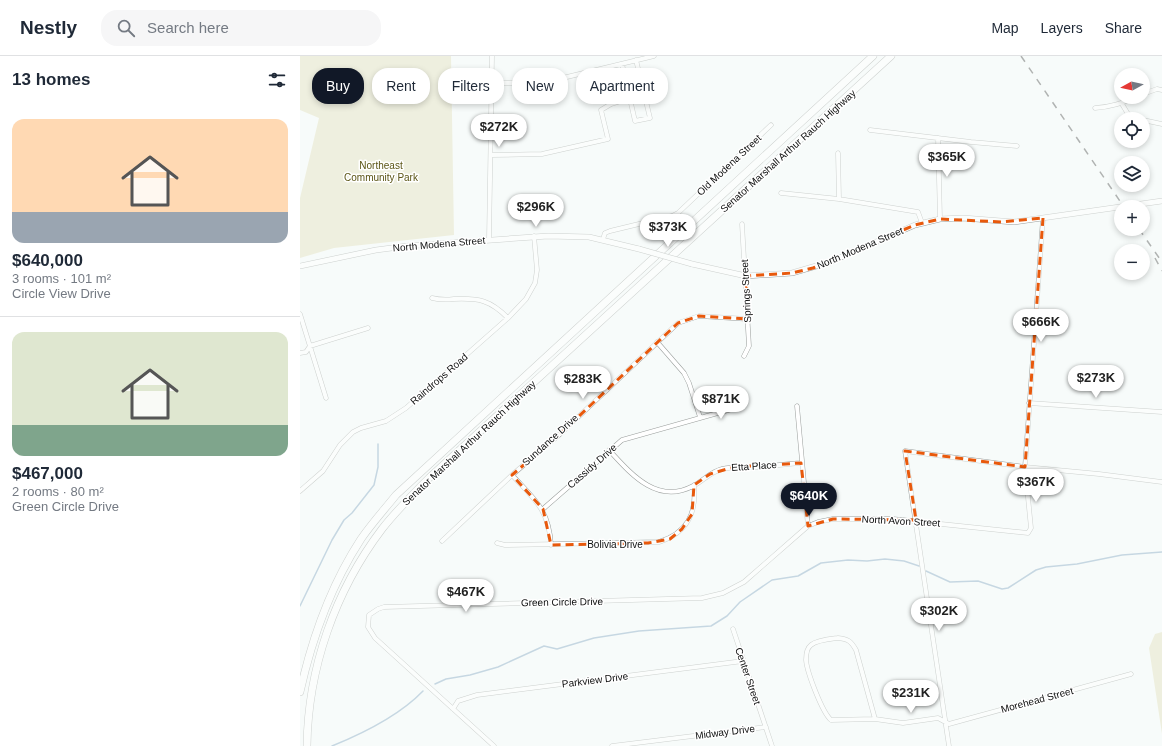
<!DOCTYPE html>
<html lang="en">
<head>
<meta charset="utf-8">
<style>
  body { margin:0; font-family:Helvetica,sans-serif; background:#f6f6f7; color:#1f2937; height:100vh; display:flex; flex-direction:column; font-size:15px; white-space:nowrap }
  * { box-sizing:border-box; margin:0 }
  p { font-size:13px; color:#747a83 }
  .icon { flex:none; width:22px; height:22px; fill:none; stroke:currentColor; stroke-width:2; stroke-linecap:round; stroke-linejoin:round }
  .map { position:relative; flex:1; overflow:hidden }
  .side { display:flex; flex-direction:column; background:#fff; width:300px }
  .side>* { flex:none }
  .top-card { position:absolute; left:12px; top:12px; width:380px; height:36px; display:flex; gap:8px }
  .needle { width:26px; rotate:262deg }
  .buttons { position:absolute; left:814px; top:12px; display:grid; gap:8px }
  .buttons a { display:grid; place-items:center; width:36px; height:36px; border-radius:50%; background:#fff; box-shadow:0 2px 6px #0003; font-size:20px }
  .price { position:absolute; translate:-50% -34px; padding:0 9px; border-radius:14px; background:#fff; color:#222; font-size:13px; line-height:26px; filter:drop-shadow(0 1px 2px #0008) }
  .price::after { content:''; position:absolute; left:50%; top:24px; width:12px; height:9px; margin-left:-6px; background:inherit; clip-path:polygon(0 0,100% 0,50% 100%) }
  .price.active { background:#111827; color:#fff }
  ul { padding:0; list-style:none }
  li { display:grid; align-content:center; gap:8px; height:212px; padding:0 12px }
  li+li { border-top:1px solid #e0e1e3 }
  li span { display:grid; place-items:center; height:124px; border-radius:12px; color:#555 }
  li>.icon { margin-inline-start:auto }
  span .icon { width:72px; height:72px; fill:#fffc; stroke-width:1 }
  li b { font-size:17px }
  h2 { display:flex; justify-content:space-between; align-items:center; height:48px; padding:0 12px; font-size:17px }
  .chip { padding:0 14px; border-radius:16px; background:#fff; box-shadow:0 2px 6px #0003; font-size:14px; line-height:36px }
  .chip.active { background:#111827; color:#fff }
  header { display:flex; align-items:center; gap:24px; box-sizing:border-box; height:56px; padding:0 20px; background:#fff; border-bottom:1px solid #e0e1e3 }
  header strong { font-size:19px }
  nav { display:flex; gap:22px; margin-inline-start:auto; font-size:14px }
  .search { width:280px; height:36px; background:#f6f6f7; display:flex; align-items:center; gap:10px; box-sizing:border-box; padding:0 14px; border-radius:16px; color:#747a83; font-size:15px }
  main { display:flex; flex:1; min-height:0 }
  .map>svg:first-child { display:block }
  .green { fill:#e3e1bf }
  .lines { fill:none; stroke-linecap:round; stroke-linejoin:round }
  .stream { stroke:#8bacc6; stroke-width:1.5 }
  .minor-casing { stroke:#9a9e9c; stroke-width:5 }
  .tertiary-casing { stroke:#9a9e9c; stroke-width:6 }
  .motorway-casing { stroke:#9a9e9c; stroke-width:8 }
  .minor { stroke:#fff; stroke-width:4 }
  .tertiary { stroke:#fff; stroke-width:5 }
  .motorway { stroke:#fff; stroke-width:7 }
  .rail { stroke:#5a5c5c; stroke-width:1.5; stroke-dasharray:7 7; stroke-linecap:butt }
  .tertiary-bridge-casing { stroke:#9a9e9c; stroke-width:6; stroke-linecap:butt }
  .tertiary-bridge { stroke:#fff; stroke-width:5 }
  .marked { fill:none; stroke:#e8590c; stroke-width:3; stroke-dasharray:8 5; stroke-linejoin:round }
  .labels { text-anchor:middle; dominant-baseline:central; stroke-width:3; stroke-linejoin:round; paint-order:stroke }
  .street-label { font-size:10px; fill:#0e0f0f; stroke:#fff }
  .park-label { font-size:10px; fill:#5b5516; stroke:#fff }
</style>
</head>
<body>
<header>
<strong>Nestly</strong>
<div class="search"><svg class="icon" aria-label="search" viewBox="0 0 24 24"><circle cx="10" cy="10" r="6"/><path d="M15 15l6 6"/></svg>Search here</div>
<nav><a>Map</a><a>Layers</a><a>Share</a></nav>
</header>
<main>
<section class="side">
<h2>13 homes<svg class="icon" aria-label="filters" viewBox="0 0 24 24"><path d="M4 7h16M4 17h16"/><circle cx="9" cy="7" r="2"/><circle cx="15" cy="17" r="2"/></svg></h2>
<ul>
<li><span style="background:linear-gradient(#ffd9b3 75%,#9aa5b1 0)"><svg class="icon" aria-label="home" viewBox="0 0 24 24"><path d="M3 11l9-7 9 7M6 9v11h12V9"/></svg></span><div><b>$640,000</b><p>3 rooms · 101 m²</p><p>Circle View Drive</p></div></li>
<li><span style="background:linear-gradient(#dfe7d0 75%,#7fa58c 0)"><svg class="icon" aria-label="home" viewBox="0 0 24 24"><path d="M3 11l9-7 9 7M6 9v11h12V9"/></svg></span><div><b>$467,000</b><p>2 rooms · 80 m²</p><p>Green Circle Drive</p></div></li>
</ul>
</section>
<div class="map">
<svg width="862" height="690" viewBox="0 0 862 690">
  <rect width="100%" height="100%" fill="#f7fbfa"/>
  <!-- green -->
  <path class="green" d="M0,0H151L154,179L34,192L0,202V142L19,62L0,54Z
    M862,576V678L849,592L855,578Z"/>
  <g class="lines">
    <!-- stream -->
    <path class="stream" d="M626,515L650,526L678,525L702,533L708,532L736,514L746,511L777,508L822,499L862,496
      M0,550L32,484L44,464L52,457L74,429L78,411V388
      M135,628L146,623L170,619L198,611L244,590L257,593L294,582L339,575L411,570L427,560L440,546L472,524L498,520L521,507L548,504L567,505L585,503L604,505L619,510
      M32,690C64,677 99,660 123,635"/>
    <!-- minor casing -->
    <g class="minor-casing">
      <path id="minor" d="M322,8L335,65L350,62L336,4
        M156,27H242L354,0
        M843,38L857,33L862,34
        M822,48L828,58L838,63
        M795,52C811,51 822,47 837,41
        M843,64L862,68
        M570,74L671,86L717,90
        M638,82L640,163
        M538,97L539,143
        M191,99L242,98L308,83L301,54L311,48L330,42
        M481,137L539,143L618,156L622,167
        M442,168L449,290L444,300
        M303,183L305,177L310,175L372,160L378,157L471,69
        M189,184L192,0
        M132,242C140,244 146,244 154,243C179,242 190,244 208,262
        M0,258L26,342
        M357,286L384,317L389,327L400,361
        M0,297L6,296L10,290L68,272
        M729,347L862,356
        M497,350L508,470
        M309,394C331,418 357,449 393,430C403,425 410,416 422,413C434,410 446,412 458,411C472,410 487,408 501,407
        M212,419C234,443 249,453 251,489
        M0,435L23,415L40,389L53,376L61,372L86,365L106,352L208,262L226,243L235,227L237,214L234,180
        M243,453L322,384L439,351
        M142,485L212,419L260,378L378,267L399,260L448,263
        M197,487L205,489L359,486C387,477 397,458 394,429
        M433,573L472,690
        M538,582C548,583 551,585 556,594L575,663L531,664C522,656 507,616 506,604C506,600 507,592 511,589C517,584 530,583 538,582Z
        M153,653L158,645L177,639L443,605
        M575,663L603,667L638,662L649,668L831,618
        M194,690L75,582L68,571L69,559L78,553L84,551L402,542L423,537L444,526L508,470L518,466L533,463H593L728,477L731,472L725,411L743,162
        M312,690L466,671
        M649,690L605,395L725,411L799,418L862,426"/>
    </g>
    <!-- tertiary casing -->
    <g class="tertiary-casing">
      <path id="tertiary" d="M392,208L446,220L492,217L530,206L615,169L640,163L663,162L714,166L862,145
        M0,210L76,194L107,190L248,180L289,181L339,193"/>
    </g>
    <!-- motorway casing -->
    <g class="motorway-casing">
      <path id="motorway" d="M0,636C12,582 31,529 61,483C72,467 84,454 96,439L573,0
        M7,690C8,612 35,535 82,473C96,455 113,438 129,422L591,0"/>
    </g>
    <!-- minor -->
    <use href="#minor" class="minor"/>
    <!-- tertiary -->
    <use href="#tertiary" class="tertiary"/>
    <!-- motorway -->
    <use href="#motorway" class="motorway"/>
    <!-- rail -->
    <path class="rail" d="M721,0L824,151
      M839,173L862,206
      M855,202L862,215"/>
    <!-- tertiary-bridge casing -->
    <g class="tertiary-bridge-casing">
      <path id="tertiary-bridge" d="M339,193L392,208"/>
    </g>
    <!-- tertiary-bridge -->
    <use href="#tertiary-bridge" class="tertiary-bridge"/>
  </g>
  <!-- marked area -->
  <path d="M0 0H862V690H0ZM743,162L725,411L605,395L616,464L533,463L508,470L501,407L434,411L410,418L394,429L392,458L382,473L370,483L348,487L251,489L243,453L212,419L260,378L378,267L399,260L448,263L446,220L492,217L513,212L615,169L640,163L702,166Z" fill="#f7fbfa" fill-opacity=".55" fill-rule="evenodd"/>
  <path class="marked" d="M743,162L725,411L605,395L616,464L533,463L508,470L501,407L434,411L410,418L394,429L392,458L382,473L370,483L348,487L251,489L243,453L212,419L260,378L378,267L399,260L448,263L446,220L492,217L513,212L615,169L640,163L702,166Z"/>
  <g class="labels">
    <!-- street labels -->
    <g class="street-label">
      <text transform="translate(488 95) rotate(-42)">Senator Marshall Arthur Rauch Highway</text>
      <text transform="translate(429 109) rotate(-43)">Old Modena Street</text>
      <text transform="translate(139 188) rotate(-5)">North Modena Street</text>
      <text transform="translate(560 192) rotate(-23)">North Modena Street</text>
      <text transform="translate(446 235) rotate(-93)">Springs Street</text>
      <text transform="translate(139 323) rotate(-41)">Raindrops Road</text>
      <text transform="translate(250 384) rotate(-42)">Sundance Drive</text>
      <text transform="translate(169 387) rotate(-43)">Senator Marshall Arthur Rauch Highway</text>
      <text transform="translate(292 410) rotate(-41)">Cassidy Drive</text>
      <text transform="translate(454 410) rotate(-4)">Etta Place</text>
      <text transform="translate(601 465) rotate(3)">North Avon Street</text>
      <text x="315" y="488">Bolivia Drive</text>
      <text transform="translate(262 546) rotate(-1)">Green Circle Drive</text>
      <text transform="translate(448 620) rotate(71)">Center Street</text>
      <text transform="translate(295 624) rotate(-7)">Parkview Drive</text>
      <text transform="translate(737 644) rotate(-15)">Morehead Street</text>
      <text transform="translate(425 676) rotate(-7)">Midway Drive</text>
    </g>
    <!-- park labels -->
    <g class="park-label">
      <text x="81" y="109">Northeast<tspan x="81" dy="12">Community Park</tspan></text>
    </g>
  </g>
</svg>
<div class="buttons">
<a><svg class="needle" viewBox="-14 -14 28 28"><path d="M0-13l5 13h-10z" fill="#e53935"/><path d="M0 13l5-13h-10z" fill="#747a83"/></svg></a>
<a><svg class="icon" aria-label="locate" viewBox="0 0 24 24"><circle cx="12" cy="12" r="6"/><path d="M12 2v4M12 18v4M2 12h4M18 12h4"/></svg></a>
<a><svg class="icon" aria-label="layers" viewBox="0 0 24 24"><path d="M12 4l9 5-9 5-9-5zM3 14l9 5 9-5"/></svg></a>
<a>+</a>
<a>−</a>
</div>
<b class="price" style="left:199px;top:92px">$272K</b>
<b class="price" style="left:647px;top:122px">$365K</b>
<b class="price" style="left:236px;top:172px">$296K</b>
<b class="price" style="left:368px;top:192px">$373K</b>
<b class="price" style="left:741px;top:287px">$666K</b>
<b class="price" style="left:796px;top:343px">$273K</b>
<b class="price" style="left:283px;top:344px">$283K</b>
<b class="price" style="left:421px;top:364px">$871K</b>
<b class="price" style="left:736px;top:447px">$367K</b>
<b class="price active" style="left:509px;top:461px">$640K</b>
<b class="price" style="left:166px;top:557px">$467K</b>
<b class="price" style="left:639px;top:576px">$302K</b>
<b class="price" style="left:611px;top:658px">$231K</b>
<div class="top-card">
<a class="chip active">Buy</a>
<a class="chip">Rent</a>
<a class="chip">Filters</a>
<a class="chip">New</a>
<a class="chip">Apartment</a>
</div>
</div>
</main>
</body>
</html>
